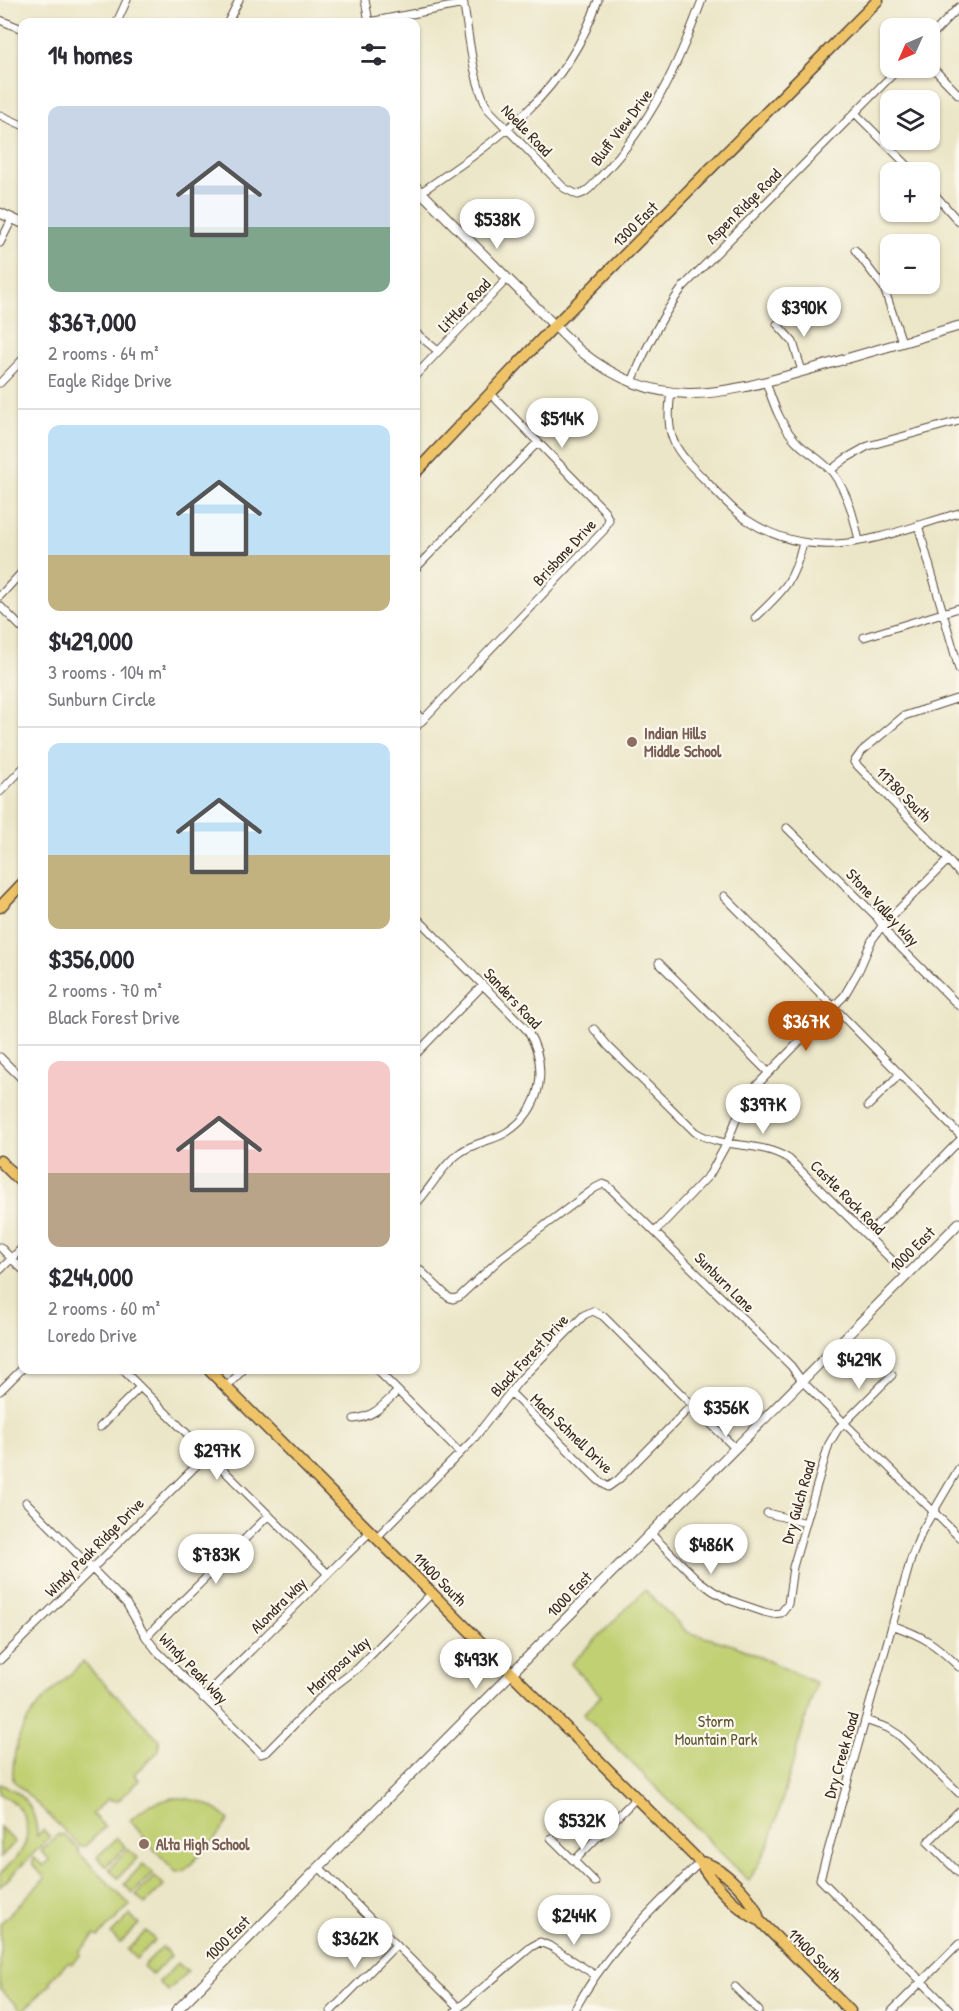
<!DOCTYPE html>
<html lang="en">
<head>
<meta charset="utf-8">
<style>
  body { margin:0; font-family:"Patrick Hand",sans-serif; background:#f2f2f3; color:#2b2b33; height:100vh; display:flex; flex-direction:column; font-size:22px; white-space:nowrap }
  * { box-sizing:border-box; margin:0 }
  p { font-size:20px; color:#7c7c81 }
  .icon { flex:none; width:33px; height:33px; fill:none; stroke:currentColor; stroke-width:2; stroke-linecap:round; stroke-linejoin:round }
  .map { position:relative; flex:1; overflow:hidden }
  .details { position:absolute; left:18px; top:18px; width:402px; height:1356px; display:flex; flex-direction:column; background:#fff; border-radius:12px; box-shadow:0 2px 4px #0004 }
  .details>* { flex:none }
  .needle { width:39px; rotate:225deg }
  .buttons { position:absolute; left:880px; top:18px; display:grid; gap:12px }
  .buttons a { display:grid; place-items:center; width:60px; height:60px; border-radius:12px; background:#fff; box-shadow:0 2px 4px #0004; font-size:30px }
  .price { position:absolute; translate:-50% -51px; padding:0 14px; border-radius:21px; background:#fff; color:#222; font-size:20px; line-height:39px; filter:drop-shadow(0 2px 3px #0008) }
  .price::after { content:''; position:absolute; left:50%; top:36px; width:18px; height:14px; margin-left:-9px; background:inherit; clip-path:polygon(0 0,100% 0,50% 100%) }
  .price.current { background:#b45309; color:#fff }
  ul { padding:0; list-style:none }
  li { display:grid; align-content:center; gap:12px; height:318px; padding:0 30px }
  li+li { border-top:2px solid #e1e1e2 }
  li span { display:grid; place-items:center; height:186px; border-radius:12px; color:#555 }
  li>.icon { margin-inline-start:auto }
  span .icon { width:108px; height:108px; fill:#fffc; stroke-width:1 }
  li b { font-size:26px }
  h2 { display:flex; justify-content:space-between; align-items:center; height:72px; padding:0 30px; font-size:26px }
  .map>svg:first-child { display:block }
  .green { fill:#c1d073; stroke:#7e7d48; stroke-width:1.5 }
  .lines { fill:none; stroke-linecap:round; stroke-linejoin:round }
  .minor-casing { stroke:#564638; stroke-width:9 }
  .tertiary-casing { stroke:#564638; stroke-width:11 }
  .primary-casing { stroke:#564638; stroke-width:13 }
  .minor { stroke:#fff; stroke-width:7 }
  .tertiary { stroke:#fff; stroke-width:9 }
  .primary { stroke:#efc469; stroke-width:10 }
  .education-dot { fill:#8d6e63; stroke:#fbf7ec; stroke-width:2 }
  .labels { text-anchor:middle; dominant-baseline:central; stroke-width:4.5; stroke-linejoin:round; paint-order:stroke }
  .street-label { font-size:16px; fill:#3b2a1e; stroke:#fbf7ec }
  .education-label { font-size:16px; font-weight:bold; fill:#785e54; stroke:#fbf7ec; text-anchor:start }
  .park-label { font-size:16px; fill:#5c5433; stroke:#fbf7ec }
</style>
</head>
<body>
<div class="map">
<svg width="959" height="2011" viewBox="0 0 959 2011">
  <rect width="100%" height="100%" fill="#fbf7ec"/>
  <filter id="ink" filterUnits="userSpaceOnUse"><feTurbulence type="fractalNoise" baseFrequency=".0167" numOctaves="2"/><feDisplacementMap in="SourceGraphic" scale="12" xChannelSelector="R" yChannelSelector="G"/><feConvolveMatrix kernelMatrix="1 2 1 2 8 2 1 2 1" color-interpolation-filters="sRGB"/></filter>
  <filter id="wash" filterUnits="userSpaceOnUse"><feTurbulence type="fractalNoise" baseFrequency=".008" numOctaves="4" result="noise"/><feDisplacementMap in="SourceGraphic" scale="24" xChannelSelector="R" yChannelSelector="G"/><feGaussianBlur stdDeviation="1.35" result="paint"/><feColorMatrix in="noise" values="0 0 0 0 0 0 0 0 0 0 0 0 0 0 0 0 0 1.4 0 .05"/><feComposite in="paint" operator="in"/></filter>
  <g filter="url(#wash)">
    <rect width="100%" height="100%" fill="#ece6c8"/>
    <!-- green -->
    <path class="green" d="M645,1590L687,1632L736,1646L816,1683L770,1842L749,1881L583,1714L601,1696L571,1664Z
      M83,1662L159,1739V1751L134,1774L139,1780L117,1802L114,1799L112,1801L108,1799L92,1814L105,1827L85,1846H80L13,1780C11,1720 44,1700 83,1662Z
      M0,1784C24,1791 37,1811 37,1836L43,1830L50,1837L0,1887V1874C7,1867 15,1860 20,1853C35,1831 23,1803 0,1794Z
      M172,1798C195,1797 213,1804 229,1820L211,1844L184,1871L176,1872L150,1845L130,1820L149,1805Z
      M0,1827L15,1842L0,1858Z
      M59,1834L61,1836L63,1834L78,1849L79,1853L130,1905L98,1937L95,1935L79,1952L81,1954L71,1964L68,1962L49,1982L51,1984L22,2011L0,1989V1924L45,1878L33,1865V1859L35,1858L43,1866L50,1860L41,1851Z
      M117,1838L126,1847L106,1866L97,1857Z
      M128,1849L137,1858L118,1878L109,1869Z
      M143,1864L153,1873L133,1893L124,1884Z
      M155,1876L164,1885L145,1904L136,1895Z
      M130,1915L139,1924L120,1943L111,1934Z
      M146,1931L155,1940L136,1959L127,1950Z
      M162,1947L171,1956L152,1975L143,1966Z
      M178,1963L187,1972L168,1991L159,1982Z"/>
  </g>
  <g filter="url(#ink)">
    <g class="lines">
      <!-- minor casing -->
      <g class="minor-casing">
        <path id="minor" d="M365,0L369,22
          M463,0C469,34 472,79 488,109L564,188L578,195C588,193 595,182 602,175C651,124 678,65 702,0
          M0,20L22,29
          M117,22L127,0
          M228,22L239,0
          M369,22L464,4
          M930,37L959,7
          M930,65L959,95
          M855,113L914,172
          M0,115L22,125
          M416,185L421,192C498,140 567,93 598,0
          M930,189L959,222
          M0,243L12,219
          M855,250L884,288L902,342
          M777,324L793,342L802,371
          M416,333L438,351
          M416,375L507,279
          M632,382C646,347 661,317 683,287L899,68
          M766,382C774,406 782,429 801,446C812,455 824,462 833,473C848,494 854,517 859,541
          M0,383L22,360
          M671,392C664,440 675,450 708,483C719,495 731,508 744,518C818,568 883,535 959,513
          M831,470L845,459L868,446L959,421
          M918,525L959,669
          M416,568L538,442
          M0,596L22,572
          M0,606L22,628
          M755,618C784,590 793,583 803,543
          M864,637L959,608
          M959,698L904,716L862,751L854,762L938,848L959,873
          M416,713L423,720
          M416,727L604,530L609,520L604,510L490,393
          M0,792L22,769
          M787,828L875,915L892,939L959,1006
          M724,896L959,1134
          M416,917L527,1030C549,1065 543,1109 507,1132C493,1141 475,1142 461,1152C443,1164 431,1188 416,1204
          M659,963L768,1072
          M594,1029L608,1046L695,1132C725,1150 758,1140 789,1159L907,1275
          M416,1054L483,985
          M0,1057L22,1079
          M868,1106L900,1074
          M655,1232L710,1174L727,1143L738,1115L755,1087L844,996L859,970L872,940L882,926L948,860
          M867,1235L959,1141
          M0,1247L22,1269
          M416,1266L448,1297L453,1299L459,1297L501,1258L595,1188L603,1184L608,1186L791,1366L802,1381L959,1537
          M0,1270L22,1248
          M123,1370L328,1574
          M377,1370L460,1453
          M226,1387L243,1370
          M0,1391L22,1369
          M510,1392L598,1480L608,1487L618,1480L692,1405
          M354,1419C374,1417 384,1404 398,1391
          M100,1427L140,1387
          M26,1502L126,1603L146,1637L157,1651L261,1754L267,1752L324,1694L358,1668L432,1593
          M767,1513L806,1523
          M650,1533L698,1580L713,1591L729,1600L764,1612L772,1614L781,1613L788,1604L793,1567L829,1444L838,1429L892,1375
          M377,1537L472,1441L519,1381L584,1315L593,1311L603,1316L735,1448
          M892,1625C925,1637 934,1643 959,1667
          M146,1637L269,1515
          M0,1660L208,1454
          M203,1698L371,1531
          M865,1720L888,1728L899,1735L959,1793
          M959,1811L928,1842L959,1873
          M551,1838L595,1882
          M574,1861L637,1797
          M319,1867L459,2008
          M735,1987L759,2011
          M331,2011L396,1945
          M455,2011L531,1947L540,1942L552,1947L595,1975
          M574,2011C606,1951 653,1909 700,1862
          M892,2011L959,1944
          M951,2011L820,1879L911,1559L922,1531L959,1468"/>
      </g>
      <!-- tertiary casing -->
      <g class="tertiary-casing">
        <path id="tertiary" d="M416,196L421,192L579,350C663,417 726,393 818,367C865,353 912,340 959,326
          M0,213L22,223
          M176,2011L959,1223"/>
      </g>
      <!-- primary casing -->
      <g class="primary-casing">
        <path id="primary" d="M416,472L554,326L878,0
          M0,907L22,884
          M0,1161L22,1183
          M209,1370L700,1862C709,1880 740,1912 759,1920L850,2011
          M700,1862C720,1864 756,1900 759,1920"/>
      </g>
      <!-- minor -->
      <use href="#minor" class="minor"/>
      <!-- tertiary -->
      <use href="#tertiary" class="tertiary"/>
      <!-- primary -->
      <use href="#primary" class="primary"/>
    </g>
  </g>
  <!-- markers -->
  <g class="education-dot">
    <circle cx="632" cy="742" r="6"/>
    <circle cx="144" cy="1844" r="6"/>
  </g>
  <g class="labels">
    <!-- street labels -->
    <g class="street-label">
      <text transform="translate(621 127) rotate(-53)">Bluff View Drive</text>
      <text transform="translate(527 130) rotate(46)">Noelle Road</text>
      <text transform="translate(743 206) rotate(-45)">Aspen Ridge Road</text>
      <text transform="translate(635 224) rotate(-45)">1300 East</text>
      <text transform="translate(464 305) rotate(-46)">Littler Road</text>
      <text transform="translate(564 552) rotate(-47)">Brisbane Drive</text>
      <text transform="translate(904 794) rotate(45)">11780 South</text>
      <text transform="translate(883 907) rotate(47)">Stone Valley Way</text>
      <text transform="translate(513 998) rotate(47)">Sanders Road</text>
      <text transform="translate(848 1197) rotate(45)">Castle Rock Road</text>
      <text transform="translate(912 1249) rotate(-45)">1000 East</text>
      <text transform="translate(725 1282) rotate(45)">Sunburn Lane</text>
      <text transform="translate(529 1355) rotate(-47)">Black Forest Drive</text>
      <text transform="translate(572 1433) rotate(44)">Mach Schnell Drive</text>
      <text transform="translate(798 1502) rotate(-74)">Dry Gulch Road</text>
      <text transform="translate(94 1547) rotate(-45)">Windy Peak Ridge Drive</text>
      <text transform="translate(440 1579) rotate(45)">11400 South</text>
      <text transform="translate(569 1594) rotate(-46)">1000 East</text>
      <text transform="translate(278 1605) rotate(-45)">Alondra Way</text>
      <text transform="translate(338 1665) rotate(-42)">Mariposa Way</text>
      <text transform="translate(194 1668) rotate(46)">Windy Peak Way</text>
      <text transform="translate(841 1755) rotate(-74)">Dry Creek Road</text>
      <text transform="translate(227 1938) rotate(-45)">1000 East</text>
      <text transform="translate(815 1955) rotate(45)">11400 South</text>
    </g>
    <!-- education labels -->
    <g class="education-label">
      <text x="644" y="733">Indian Hills<tspan x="644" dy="18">Middle School</tspan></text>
      <text x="156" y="1844">Alta High School</text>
    </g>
    <!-- park labels -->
    <g class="park-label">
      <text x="716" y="1721">Storm<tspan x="716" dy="18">Mountain Park</tspan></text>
    </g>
  </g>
</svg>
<div class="buttons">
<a><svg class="needle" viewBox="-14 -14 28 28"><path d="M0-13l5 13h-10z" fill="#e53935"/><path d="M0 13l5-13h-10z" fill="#7c7c81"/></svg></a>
<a><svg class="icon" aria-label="layers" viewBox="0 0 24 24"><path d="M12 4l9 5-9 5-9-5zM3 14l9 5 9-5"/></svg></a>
<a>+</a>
<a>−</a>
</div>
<b class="price" style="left:497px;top:250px">$538K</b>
<b class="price" style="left:804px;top:338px">$390K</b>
<b class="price" style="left:562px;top:449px">$514K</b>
<b class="price current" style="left:806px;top:1052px">$367K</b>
<b class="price" style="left:763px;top:1135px">$397K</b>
<b class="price" style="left:859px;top:1390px">$429K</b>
<b class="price" style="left:726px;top:1438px">$356K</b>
<b class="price" style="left:217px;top:1481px">$297K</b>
<b class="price" style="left:711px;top:1575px">$486K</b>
<b class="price" style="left:216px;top:1585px">$783K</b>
<b class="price" style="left:476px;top:1690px">$493K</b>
<b class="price" style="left:582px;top:1851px">$532K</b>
<b class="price" style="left:574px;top:1946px">$244K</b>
<b class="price" style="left:355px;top:1969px">$362K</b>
<section class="details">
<h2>14 homes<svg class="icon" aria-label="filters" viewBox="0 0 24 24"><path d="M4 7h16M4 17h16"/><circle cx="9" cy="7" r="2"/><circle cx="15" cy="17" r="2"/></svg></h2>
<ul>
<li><span style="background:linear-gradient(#c9d6e8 65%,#7fa58c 0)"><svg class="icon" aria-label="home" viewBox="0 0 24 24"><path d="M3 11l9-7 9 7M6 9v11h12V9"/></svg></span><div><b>$367,000</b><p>2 rooms · 64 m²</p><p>Eagle Ridge Drive</p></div></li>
<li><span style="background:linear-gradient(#bfe0f5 70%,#c2b280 0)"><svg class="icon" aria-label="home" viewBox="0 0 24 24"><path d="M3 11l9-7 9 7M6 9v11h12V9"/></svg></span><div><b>$429,000</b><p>3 rooms · 104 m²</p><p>Sunburn Circle</p></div></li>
<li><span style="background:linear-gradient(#bfe0f5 60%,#c2b280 0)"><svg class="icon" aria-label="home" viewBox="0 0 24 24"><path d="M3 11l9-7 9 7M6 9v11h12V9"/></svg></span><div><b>$356,000</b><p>2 rooms · 70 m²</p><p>Black Forest Drive</p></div></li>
<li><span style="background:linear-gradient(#f6c9c9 60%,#b9a48a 0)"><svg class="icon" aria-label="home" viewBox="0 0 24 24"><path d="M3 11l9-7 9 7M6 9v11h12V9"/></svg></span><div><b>$244,000</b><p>2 rooms · 60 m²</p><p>Loredo Drive</p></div></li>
</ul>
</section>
</div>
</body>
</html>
